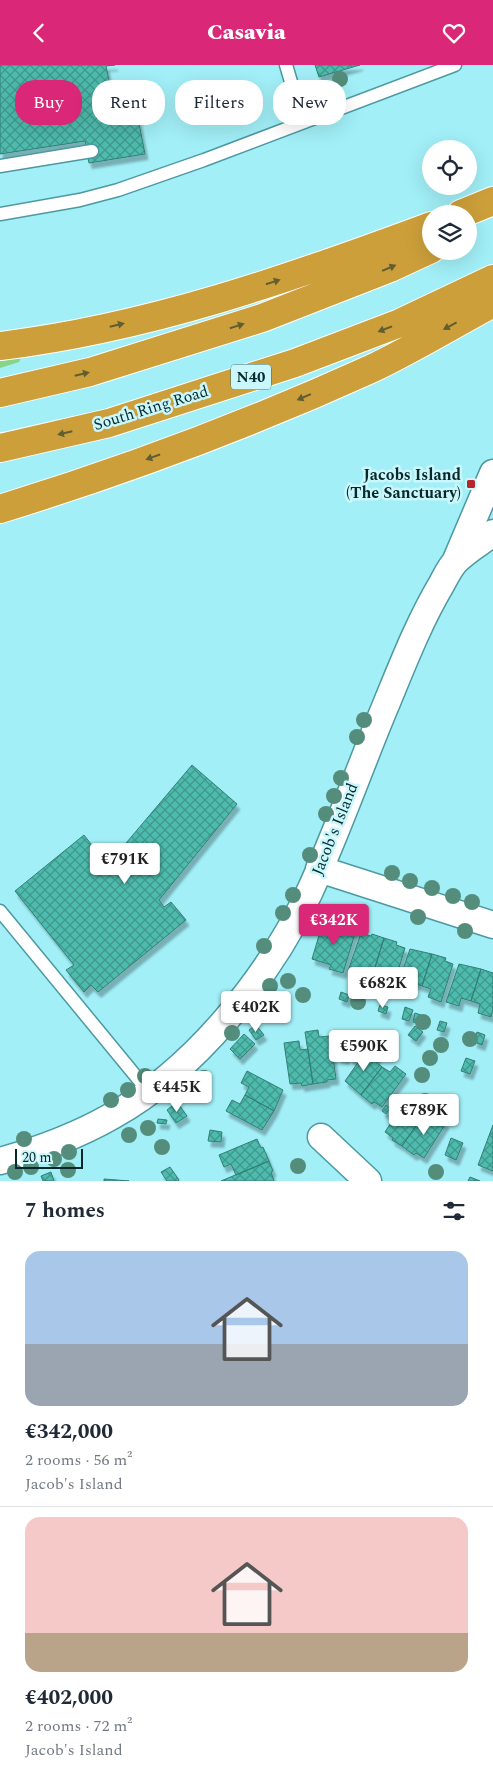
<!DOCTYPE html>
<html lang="en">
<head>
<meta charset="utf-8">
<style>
  body { margin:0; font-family:Spectral,serif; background:#f6f6f7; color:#1f2937; height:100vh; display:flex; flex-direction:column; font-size:19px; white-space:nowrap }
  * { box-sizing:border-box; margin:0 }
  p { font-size:16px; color:#747a83 }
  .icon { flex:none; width:28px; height:28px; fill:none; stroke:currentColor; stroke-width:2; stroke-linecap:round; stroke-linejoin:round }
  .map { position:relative; height:1116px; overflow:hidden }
  .side { display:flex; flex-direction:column; background:#fff; flex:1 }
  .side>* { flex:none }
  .banner { position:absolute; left:15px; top:15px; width:464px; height:45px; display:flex; gap:10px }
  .fabs { position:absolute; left:422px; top:75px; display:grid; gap:10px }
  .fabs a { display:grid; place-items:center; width:55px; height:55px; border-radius:50%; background:#fff; box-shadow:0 5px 20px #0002; font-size:25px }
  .scale { position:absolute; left:15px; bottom:12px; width:68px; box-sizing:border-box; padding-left:5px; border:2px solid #07292c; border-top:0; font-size:14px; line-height:18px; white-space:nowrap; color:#07292c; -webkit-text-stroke:4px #caf7fb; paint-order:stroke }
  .price { position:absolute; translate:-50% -42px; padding:0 11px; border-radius:5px; background:#fff; color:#222; font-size:16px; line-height:32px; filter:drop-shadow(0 1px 2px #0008) }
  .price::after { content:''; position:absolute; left:50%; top:30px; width:15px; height:11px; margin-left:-8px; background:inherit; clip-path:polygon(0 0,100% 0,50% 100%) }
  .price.selected { background:#db2777; color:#fff }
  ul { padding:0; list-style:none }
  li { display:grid; align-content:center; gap:10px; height:265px; padding:0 25px }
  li+li { border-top:1px solid #e0e1e3 }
  li span { display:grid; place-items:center; height:155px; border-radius:15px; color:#555 }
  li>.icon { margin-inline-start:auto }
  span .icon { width:90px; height:90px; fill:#fffc; stroke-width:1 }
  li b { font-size:21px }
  h2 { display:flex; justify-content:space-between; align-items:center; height:60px; padding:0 25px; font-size:21px }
  .pill { padding:0 18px; border-radius:20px; background:#fff; box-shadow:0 5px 20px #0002; font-size:18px; line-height:45px }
  .pill.selected { background:#db2777; color:#fff }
  header { display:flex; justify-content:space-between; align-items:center; height:65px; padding:0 25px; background:#db2777; color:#fff; font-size:22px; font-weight:800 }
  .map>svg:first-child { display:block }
  .grass { fill:#87d586 }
  .building { fill:url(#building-cross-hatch); stroke:#327f76; filter:url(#shadow) }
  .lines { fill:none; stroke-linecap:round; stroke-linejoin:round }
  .lane-casing { stroke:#4c99a1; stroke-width:15 }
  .street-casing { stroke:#4c99a1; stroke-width:29 }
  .highway-casing { stroke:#fff; stroke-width:30 }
  .lane { stroke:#fff; stroke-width:12 }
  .street { stroke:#fff; stroke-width:26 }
  .highway { stroke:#cc9f3a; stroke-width:28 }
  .tree { fill:#548d7b }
  .oneway { fill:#605e32 }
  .poi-dot { fill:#b6252d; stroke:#caf7fb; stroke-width:2 }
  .labels { text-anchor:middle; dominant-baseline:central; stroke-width:5; stroke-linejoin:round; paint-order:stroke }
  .shield { fill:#caf7fb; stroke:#42676a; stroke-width:1 }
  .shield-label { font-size:15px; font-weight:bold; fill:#07292c }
  .street-label { font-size:16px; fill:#07292c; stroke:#caf7fb }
  .poi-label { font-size:16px; font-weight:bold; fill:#07292c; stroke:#caf7fb; text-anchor:end }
</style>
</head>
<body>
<header><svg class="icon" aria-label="back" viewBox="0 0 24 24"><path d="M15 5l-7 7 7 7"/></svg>Casavia<svg class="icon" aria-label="heart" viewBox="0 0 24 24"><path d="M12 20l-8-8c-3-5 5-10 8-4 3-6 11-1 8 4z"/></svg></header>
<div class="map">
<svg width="493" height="1116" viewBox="0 0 493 1116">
  <defs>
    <pattern id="building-cross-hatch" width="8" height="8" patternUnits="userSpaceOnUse" patternTransform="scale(1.25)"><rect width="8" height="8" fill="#4ebbad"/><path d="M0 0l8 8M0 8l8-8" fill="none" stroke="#3f988d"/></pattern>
    <filter id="shadow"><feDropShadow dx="3" dy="5.5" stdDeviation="1" flood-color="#0004"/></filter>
  </defs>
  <rect width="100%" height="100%" fill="#a2eff7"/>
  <!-- grass -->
  <path class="grass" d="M21,293L19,297L0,303V296Z"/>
  <!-- building -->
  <path class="building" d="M0,0H115L106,1L111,25L132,23L145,89L89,98L85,76L0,89Z
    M315,0H360L319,12Z
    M192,700L237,739L159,835L164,842L171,837L186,855L98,927L91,920L84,927L66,905L74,900L15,826L84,770L106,798L116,790Z
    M323,857L339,862V859L356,865L343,908L329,904L331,900L312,894Z
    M361,868L371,871L372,869L384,873L374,906L364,903L361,910L348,906Z
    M384,873L397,877L396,880L405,883L393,922L383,919L381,925L369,922Z
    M410,884L432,889L422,921L413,918L410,926L397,922Z
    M432,889L446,893L445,896L453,899L441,937L428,932L431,924L422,921Z
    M459,899L481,904L471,936L461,933L459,941L446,937Z
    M481,904L493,908V944L491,952L478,948L480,939L471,936Z
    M341,927L349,930L347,937L339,934Z
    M380,940L388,942L386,949L378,946Z
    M405,942L413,945L409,956L402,954Z
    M415,948L421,950L418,959L413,957Z
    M440,956L447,958L444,967L437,965Z
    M256,960L264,970L256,975L249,965Z
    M415,961L423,967L416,976L408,970Z
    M318,965L319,972L330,971L336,1014L327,1015V1017L313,1019L305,967Z
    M477,967L485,970L482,980L474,977Z
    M244,969L255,979L240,994L230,984Z
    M345,972L352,975L346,994L338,992Z
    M299,976L300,985L308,984L313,1019L302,1021L301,1018L290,1019L284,978Z
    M369,982L379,990L375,996L382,1002L361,1030L345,1016Z
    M356,983L361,987L354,996L349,992Z
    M466,993L475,996L470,1009L461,1006Z
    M395,1001L406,1009L382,1042L374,1037L372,1039L361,1030L382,1002L390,1007Z
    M247,1006L283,1025L274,1046L245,1030L249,1022L241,1018Z
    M245,1030L274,1046L262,1065L226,1046L232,1035L240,1039Z
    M407,1033L420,1041L416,1048L422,1052L402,1081L392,1075L393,1073L385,1067Z
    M177,1037L187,1051L176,1058L167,1045Z
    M386,1040L390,1043L386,1049L382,1046Z
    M435,1051L446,1058L424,1093L416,1088L414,1090L402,1081L422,1052L431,1058Z
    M158,1054L167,1055L166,1059L157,1058Z
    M493,1060V1106L478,1100Z
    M210,1065L222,1067L221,1077L208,1076Z
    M451,1073L463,1078L456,1095L445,1090Z
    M257,1074L261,1083L263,1082L269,1096L236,1110L231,1099L224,1102L219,1090Z
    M269,1096L273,1106L271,1107L274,1116H221Z
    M170,1102L179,1115L178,1116H167L161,1107Z
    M51,1107L54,1116H43L41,1111Z
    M470,1112L480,1116H468Z
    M104,1114L129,1116H104Z"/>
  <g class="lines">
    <!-- lane casing -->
    <g class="lane-casing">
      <path id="lane" d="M286,0L303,57
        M0,101L92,86
        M0,149L80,135L118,125L204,95L455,0
        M0,846L148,1026"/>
    </g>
    <!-- street casing -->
    <g class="street-casing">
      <path id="street" d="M456,495L493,408
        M319,804L493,860
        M321,1072L368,1116
        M0,1096C39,1085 77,1071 112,1051C196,1004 268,913 309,828C337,768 359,704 385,642C402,601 418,559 441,520C445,513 450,502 456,496C467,485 481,477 493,468"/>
    </g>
    <!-- highway casing -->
    <g class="highway-casing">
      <path id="highway" d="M461,149L493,136
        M0,281C149,263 291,213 431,161
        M0,328L90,307L262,253L390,203L431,184
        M0,383L109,358L295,298L400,258L493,214
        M0,444C127,405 252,358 373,303C413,284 454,259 493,238"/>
    </g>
    <!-- lane -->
    <use href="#lane" class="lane"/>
    <!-- street -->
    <use href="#street" class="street"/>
    <!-- highway -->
    <use href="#highway" class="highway"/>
  </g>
  <!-- trees -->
  <g class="tree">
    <circle cx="340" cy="14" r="8"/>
    <circle cx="364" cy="655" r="8"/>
    <circle cx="357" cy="672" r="8"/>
    <circle cx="341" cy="713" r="8"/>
    <circle cx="334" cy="731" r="8"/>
    <circle cx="326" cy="749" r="8"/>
    <circle cx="310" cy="790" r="8"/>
    <circle cx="392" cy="808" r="8"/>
    <circle cx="410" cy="816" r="8"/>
    <circle cx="432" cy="823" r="8"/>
    <circle cx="293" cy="830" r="8"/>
    <circle cx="453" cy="831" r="8"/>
    <circle cx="472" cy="837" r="8"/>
    <circle cx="283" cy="848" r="8"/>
    <circle cx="418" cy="852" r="8"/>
    <circle cx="465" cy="866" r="8"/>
    <circle cx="264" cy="881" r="8"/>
    <circle cx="288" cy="916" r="8"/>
    <circle cx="270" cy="921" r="8"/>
    <circle cx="303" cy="930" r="8"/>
    <circle cx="259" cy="935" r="8"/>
    <circle cx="358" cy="937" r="8"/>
    <circle cx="247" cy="950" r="8"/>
    <circle cx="423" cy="957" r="8"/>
    <circle cx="232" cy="968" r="8"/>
    <circle cx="470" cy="974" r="8"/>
    <circle cx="441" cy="980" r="8"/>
    <circle cx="430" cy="993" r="8"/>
    <circle cx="422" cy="1010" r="8"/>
    <circle cx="145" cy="1011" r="8"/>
    <circle cx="204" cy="1013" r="8"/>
    <circle cx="128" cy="1025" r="8"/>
    <circle cx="111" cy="1035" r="8"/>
    <circle cx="425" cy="1036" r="8"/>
    <circle cx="148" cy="1063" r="8"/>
    <circle cx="129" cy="1070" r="8"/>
    <circle cx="24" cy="1074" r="8"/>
    <circle cx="162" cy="1082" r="8"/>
    <circle cx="69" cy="1087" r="8"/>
    <circle cx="54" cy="1094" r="8"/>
    <circle cx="298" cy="1101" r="8"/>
    <circle cx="31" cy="1102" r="8"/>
    <circle cx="68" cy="1105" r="8"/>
    <circle cx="15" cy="1107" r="8"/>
    <circle cx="436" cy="1107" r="8"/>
  </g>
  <!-- one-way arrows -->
  <defs><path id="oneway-solid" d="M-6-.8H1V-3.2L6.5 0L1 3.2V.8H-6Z" transform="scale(1.25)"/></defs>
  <g class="oneway">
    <use href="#oneway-solid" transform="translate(389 203) rotate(-23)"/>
    <use href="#oneway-solid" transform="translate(273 217) rotate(-18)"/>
    <use href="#oneway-solid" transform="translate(117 260) rotate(-13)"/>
    <use href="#oneway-solid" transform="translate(237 261) rotate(-17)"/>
    <use href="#oneway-solid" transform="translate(450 261) rotate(152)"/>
    <use href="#oneway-solid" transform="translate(385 264) rotate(159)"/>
    <use href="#oneway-solid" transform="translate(82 309) rotate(-13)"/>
    <use href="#oneway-solid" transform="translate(304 332) rotate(157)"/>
    <use href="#oneway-solid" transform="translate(65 368) rotate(167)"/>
    <use href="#oneway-solid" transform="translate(153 392) rotate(161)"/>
  </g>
  <!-- markers -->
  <rect class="poi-dot" x="466" y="414" width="10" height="10" rx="2.5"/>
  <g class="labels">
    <!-- shield labels -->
    <rect class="shield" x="231" y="299.5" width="40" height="25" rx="4"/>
    <g class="shield-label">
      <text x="251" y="312">N40</text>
    </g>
    <!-- street labels -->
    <g class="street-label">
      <text transform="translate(151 343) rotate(-17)">South Ring Road</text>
      <text transform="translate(335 764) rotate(-68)">Jacob's Island</text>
    </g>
    <!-- poi labels -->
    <g class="poi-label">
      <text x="461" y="410">Jacobs Island<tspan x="461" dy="18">(The Sanctuary)</tspan></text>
    </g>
  </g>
</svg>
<div class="fabs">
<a><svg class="icon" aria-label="locate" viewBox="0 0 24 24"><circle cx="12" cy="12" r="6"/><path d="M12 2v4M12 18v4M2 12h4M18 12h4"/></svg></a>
<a><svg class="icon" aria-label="layers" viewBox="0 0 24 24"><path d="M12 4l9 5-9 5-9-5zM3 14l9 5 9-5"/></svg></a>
</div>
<div class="scale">20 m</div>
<b class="price" style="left:125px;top:820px">€791K</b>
<b class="price selected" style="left:334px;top:881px">€342K</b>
<b class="price" style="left:383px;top:944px">€682K</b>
<b class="price" style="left:256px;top:968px">€402K</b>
<b class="price" style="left:364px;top:1007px">€590K</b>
<b class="price" style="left:177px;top:1048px">€445K</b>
<b class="price" style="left:424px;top:1071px">€789K</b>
<div class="banner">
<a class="pill selected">Buy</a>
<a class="pill">Rent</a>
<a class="pill">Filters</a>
<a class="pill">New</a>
</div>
</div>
<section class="side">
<h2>7 homes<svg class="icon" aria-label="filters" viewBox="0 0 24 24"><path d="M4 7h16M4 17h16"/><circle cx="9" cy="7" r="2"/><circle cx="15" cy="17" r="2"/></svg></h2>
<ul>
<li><span style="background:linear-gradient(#a9c7e8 60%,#9aa5b1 0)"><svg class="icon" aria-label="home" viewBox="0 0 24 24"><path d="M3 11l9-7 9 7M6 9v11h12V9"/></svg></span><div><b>€342,000</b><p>2 rooms · 56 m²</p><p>Jacob's Island</p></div></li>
<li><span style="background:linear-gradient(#f6c9c9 75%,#b9a48a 0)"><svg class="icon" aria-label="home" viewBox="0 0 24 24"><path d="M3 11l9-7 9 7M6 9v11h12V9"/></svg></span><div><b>€402,000</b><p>2 rooms · 72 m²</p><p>Jacob's Island</p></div></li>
</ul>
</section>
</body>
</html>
